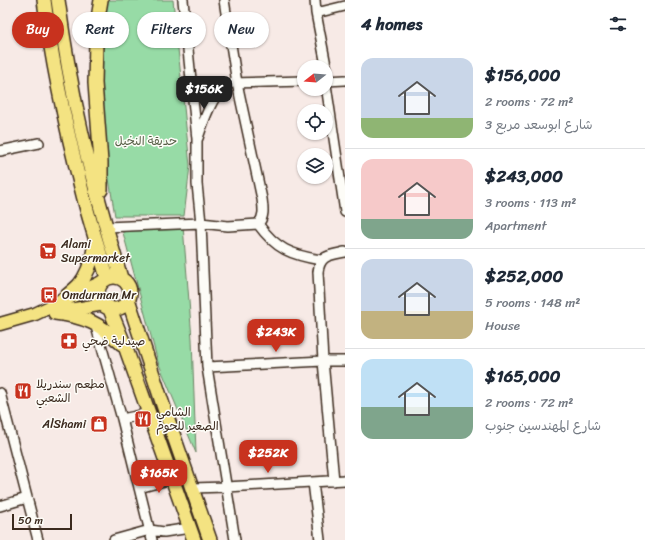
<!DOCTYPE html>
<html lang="en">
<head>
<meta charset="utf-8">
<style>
  body { margin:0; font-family:Sriracha,"Playpen Sans Arabic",sans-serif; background:#f2f2f3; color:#1f2937; height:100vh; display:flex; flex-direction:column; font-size:15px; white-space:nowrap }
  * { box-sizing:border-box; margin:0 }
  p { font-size:13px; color:#747a83 }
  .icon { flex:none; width:22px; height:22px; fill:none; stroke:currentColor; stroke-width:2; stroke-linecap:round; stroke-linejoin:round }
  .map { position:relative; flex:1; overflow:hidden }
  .details { display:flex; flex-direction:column; background:#fff; width:300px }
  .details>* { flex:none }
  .top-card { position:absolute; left:12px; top:12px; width:273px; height:36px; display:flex; gap:8px }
  .needle { width:26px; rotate:253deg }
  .tools { position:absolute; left:297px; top:60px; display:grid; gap:8px }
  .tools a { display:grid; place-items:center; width:36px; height:36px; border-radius:50%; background:#fff; box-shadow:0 1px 3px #0004; font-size:20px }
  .scale { position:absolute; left:12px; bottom:10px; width:60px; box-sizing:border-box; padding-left:4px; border:2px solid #3b2a1e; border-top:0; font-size:11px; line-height:14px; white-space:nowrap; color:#3b2a1e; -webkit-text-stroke:3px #fdfcf7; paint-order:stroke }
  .price { position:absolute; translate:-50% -34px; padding:0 9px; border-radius:8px; background:#c8321e; color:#fff; font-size:13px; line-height:26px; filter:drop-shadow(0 1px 2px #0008) }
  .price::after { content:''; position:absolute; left:50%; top:24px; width:12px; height:9px; margin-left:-6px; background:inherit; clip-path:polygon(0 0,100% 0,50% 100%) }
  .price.current { background:#222; color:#fff }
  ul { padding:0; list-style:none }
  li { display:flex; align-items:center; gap:12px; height:100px; padding:0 16px }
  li+li { border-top:1px solid #e0e1e3 }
  li span { display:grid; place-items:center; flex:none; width:112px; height:80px; border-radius:12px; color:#555 }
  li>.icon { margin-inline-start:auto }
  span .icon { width:48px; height:48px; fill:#fffc; stroke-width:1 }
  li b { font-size:17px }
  h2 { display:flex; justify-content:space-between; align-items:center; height:48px; padding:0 16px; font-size:17px }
  .chip { padding:0 14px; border-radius:18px; background:#fff; box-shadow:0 1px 3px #0004; font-size:14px; line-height:36px }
  .chip.current { background:#c8321e; color:#fff }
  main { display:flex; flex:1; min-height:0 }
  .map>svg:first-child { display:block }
  .green { fill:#97dba6; stroke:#698262 }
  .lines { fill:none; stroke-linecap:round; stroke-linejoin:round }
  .minor-casing { stroke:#3b2a1e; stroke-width:12 }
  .major-casing { stroke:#3b2a1e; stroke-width:15 }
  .highway-casing { stroke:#3b2a1e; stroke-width:16 }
  .minor { stroke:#fdfcf7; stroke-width:9 }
  .major { stroke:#f4e382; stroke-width:12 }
  .highway { stroke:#f4e382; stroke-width:13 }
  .labels { text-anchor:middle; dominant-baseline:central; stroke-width:3; stroke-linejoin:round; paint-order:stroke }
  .park-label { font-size:12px; fill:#575f47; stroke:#fdfcf7 }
  .poi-label { font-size:12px; fill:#3b2a1e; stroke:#fdfcf7; text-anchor:start }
</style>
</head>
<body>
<main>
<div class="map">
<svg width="345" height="540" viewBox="0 0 345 540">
  <rect width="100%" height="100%" fill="#f7eae6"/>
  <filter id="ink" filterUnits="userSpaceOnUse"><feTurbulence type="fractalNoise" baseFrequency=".025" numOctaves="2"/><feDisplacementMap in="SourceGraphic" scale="8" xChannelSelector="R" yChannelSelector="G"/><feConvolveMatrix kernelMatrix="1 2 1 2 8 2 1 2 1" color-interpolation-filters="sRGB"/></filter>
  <g filter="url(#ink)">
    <!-- green -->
    <path class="green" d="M105,0H173L190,166L184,216H115C111,192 107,168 105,144C100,97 99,46 105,0Z
      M183,226L192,339L196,453L158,362L122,229Z"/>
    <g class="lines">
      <!-- minor casing -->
      <g class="minor-casing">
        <path id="minor" d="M183,0L197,139V184L201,223L207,367L235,540
          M315,0L316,13L329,81
          M316,13L345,6
          M326,81L345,80
          M326,85L345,212
          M198,138C203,123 212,94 226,86C228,84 230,84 232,83L304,81
          M0,151L39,143
          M258,224C276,249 291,255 321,260
          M106,227L201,223L228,226L258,224C265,217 263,207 262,199L237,83L224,0
          M95,323L122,419
          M207,367L323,361H345
          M0,393L38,540
          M149,413L136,416L122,419L152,540
          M334,481L323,361L318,272C320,255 330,255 345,252
          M313,482L320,540
          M139,488L172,479
          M192,488L226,487L345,480
          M0,506L27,498
          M114,540L150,530L164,532L190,528"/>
      </g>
      <!-- major casing -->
      <g class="major-casing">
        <path id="major" d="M58,312L104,304
          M0,324L35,314L102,282"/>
      </g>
      <!-- highway casing -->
      <g class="highway-casing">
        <path id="highway" d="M44,0C52,64 66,128 82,191C89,220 99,249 107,278
          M58,0C64,45 72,90 82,134C93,183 107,231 121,278
          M101,0L98,18L96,41L95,83L101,162V190
          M98 293a16 16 0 1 1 32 0a16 16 0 1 1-32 0Z
          M128,299L164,408L210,540
          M57,304C64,298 72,292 79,285C89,273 93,257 95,242
          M109,307L125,346L194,540
          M55,313C86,317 99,323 122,344"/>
      </g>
      <!-- minor -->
      <use href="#minor" class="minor"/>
      <!-- major -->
      <use href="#major" class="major"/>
      <!-- highway -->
      <use href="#highway" class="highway"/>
    </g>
  </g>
  <!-- icons -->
  <defs>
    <g id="supermarket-square" transform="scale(0.9)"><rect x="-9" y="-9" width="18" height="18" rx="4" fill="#c8321e" stroke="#fdfcf7"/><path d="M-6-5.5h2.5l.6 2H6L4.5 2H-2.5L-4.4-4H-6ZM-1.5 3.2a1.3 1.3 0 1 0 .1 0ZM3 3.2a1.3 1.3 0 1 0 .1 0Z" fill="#fff"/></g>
    <g id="bus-square" transform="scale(0.9)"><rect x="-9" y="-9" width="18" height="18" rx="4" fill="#c8321e" stroke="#fdfcf7"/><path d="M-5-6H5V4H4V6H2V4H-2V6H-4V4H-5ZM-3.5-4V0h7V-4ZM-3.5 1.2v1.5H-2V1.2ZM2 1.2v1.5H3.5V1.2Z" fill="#fff"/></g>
    <g id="pharmacy-square" transform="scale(0.9)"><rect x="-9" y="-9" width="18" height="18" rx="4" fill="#c8321e" stroke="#fdfcf7"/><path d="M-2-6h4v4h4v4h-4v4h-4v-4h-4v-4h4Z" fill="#fff"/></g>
    <g id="restaurant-square" transform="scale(0.9)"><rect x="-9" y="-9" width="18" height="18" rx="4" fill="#c8321e" stroke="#fdfcf7"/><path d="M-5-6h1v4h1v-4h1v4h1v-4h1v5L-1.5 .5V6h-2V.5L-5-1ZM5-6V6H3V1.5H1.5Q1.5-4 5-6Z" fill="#fff"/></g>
    <g id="shop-square" transform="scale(0.9)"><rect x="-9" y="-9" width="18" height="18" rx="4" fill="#c8321e" stroke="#fdfcf7"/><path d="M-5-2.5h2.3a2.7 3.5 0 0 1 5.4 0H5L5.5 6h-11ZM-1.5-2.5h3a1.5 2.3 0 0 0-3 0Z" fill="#fff"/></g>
  </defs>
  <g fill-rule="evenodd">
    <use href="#supermarket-square" x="48" y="251"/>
    <use href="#bus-square" x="49" y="295"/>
    <use href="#pharmacy-square" x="69" y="341"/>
    <use href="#restaurant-square" x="23" y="391"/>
    <use href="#restaurant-square" x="143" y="419"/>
    <use href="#shop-square" x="99" y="424"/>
  </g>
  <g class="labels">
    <!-- park labels -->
    <g class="park-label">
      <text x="146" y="141">حديقة النخيل</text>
    </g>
    <!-- poi labels -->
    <g class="poi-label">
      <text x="61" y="244">Alami<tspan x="61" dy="14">Supermarket</tspan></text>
      <text x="62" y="295">Omdurman Mr</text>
      <text x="82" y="341">صيدلية ضحي</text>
      <text x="36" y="384">مطعم سندريلا<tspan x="36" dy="14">الشعبي</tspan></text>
      <text x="156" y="412">الشامي<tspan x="156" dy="14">الصغير للحوم</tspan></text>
      <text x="86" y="424" text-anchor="end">AlShami</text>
    </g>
  </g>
</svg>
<div class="tools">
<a><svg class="needle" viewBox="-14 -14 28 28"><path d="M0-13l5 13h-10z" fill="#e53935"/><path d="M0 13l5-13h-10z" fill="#747a83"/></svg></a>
<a><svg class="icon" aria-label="locate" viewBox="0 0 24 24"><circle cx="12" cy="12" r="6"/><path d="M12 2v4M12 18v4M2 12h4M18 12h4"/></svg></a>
<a><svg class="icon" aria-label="layers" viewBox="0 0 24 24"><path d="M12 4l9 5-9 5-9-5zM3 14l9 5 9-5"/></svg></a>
</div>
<div class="scale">50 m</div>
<b class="price current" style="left:204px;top:110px">$156K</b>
<b class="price" style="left:276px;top:353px">$243K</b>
<b class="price" style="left:268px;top:474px">$252K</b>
<b class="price" style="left:159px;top:494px">$165K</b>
<div class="top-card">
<a class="chip current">Buy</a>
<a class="chip">Rent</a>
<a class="chip">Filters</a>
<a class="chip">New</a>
</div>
</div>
<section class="details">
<h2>4 homes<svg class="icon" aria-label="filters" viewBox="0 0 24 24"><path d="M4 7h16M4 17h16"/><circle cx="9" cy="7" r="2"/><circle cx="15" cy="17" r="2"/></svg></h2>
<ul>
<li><span style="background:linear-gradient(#c9d6e8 75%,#8fb573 0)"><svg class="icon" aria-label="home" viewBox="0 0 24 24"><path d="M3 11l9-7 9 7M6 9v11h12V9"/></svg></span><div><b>$156,000</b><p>2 rooms · 72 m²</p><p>شارع ابوسعد مربع 3</p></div></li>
<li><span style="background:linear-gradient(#f6c9c9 75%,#7fa58c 0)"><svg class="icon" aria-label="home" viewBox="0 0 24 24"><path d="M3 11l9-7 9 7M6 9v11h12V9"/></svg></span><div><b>$243,000</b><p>3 rooms · 113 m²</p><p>Apartment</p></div></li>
<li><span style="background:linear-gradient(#c9d6e8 65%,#c2b280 0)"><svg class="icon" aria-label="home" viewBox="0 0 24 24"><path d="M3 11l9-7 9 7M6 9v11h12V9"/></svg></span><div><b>$252,000</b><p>5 rooms · 148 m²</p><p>House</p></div></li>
<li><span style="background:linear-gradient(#bfe0f5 60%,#7fa58c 0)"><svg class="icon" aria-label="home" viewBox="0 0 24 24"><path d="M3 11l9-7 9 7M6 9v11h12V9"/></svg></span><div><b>$165,000</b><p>2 rooms · 72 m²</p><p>شارع المهندسين جنوب</p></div></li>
</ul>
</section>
</main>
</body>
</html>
